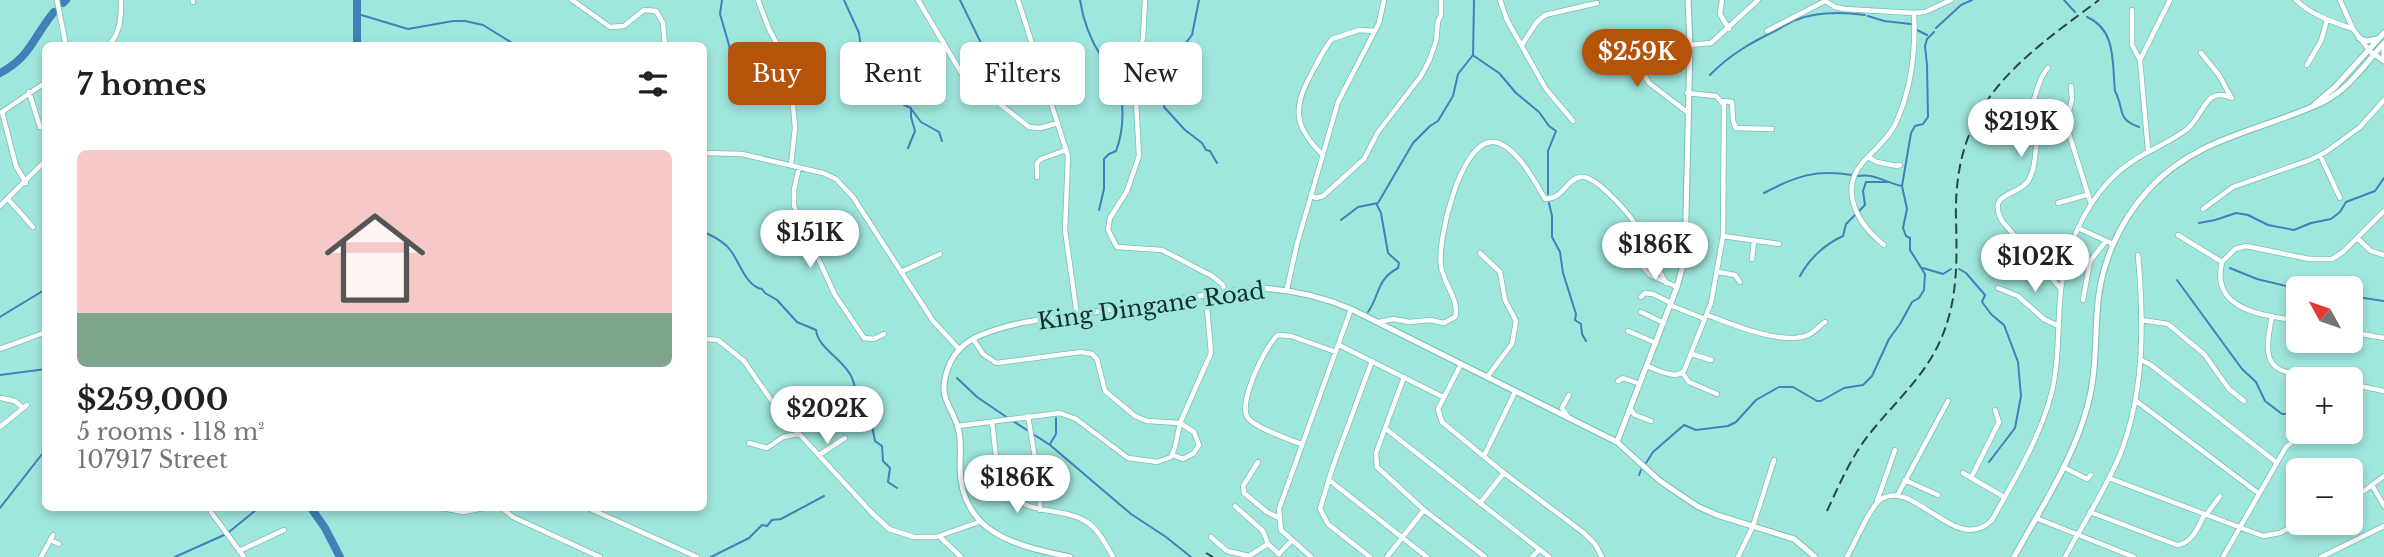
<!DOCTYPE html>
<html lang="en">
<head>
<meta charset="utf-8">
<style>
  body { margin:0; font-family:"Libre Baskerville",serif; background:#f2f2f2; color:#202124; height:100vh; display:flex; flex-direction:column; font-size:26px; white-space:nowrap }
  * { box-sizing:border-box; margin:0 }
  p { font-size:23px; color:#757577 }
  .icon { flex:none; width:38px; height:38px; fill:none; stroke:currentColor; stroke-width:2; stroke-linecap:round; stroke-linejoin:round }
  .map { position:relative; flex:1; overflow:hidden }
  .panel { position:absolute; left:42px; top:42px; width:665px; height:469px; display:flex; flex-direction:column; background:#fff; border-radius:10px; box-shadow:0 4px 10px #0003 }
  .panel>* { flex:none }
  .banner { position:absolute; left:728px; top:42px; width:665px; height:63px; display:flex; gap:14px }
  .needle { width:46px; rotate:310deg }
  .buttons { position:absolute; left:2286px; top:276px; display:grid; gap:14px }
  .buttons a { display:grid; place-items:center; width:77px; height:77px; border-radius:10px; background:#fff; box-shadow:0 4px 10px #0003; font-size:35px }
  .price { position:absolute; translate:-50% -60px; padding:0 16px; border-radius:24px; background:#fff; color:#222; font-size:23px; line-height:46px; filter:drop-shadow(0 2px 4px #0008) }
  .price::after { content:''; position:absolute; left:50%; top:42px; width:21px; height:16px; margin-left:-10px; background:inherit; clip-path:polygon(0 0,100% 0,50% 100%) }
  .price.active { background:#b45309; color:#fff }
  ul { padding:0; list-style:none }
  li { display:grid; align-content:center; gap:14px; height:371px; padding:0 35px }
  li+li { border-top:2px solid #e0e0e0 }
  li span { display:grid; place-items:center; height:217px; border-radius:10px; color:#555 }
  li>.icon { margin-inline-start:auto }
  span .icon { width:126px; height:126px; fill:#fffc; stroke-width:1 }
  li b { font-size:30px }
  h2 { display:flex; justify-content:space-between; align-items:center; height:84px; padding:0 35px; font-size:30px }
  .pill { padding:0 24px; border-radius:10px; background:#fff; box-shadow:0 4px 10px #0003; font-size:24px; line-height:63px }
  .pill.active { background:#b45309; color:#fff }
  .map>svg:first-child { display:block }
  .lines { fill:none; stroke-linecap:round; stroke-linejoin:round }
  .stream { stroke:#3f81b8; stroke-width:2 }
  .river { stroke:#3f81b8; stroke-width:8 }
  .minor-casing { stroke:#78beb6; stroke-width:6 }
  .tertiary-casing { stroke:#78beb6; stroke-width:7 }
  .minor { stroke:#fff; stroke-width:4.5 }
  .tertiary { stroke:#fff; stroke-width:5 }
  .rail { stroke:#264945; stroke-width:2; stroke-dasharray:10 5; stroke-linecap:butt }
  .labels { text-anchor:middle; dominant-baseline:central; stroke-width:7; stroke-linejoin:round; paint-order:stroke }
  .street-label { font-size:23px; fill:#13302d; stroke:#9fe6dd }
</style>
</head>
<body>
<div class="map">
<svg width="2384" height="557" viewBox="0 0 2384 557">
  <rect width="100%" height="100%" fill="#9fe6dd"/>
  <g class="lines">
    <!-- stream -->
    <path class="stream" d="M722,0L720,14L729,45L731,62L739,73L743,87L750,99
      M844,0L859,33L863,66L873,70L878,83L887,90L902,94L904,105L911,108V117L915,131L908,148
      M960,0L982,45L989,55L1011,74L1023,97
      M1080,0C1083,19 1090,39 1101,56C1105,63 1114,69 1117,77C1124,100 1125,128 1116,151L1109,154L1104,159V189L1099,210
      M1199,0L1192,35L1182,48L1166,79L1164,107L1185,130L1202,143L1206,150L1210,151L1217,163
      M2064,0L2075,12
      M358,14L408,29L453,21H465L483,25L517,46
      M1868,16L1884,21L1911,24
      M2087,17C2117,30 2112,64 2115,91C2125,110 2116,119 2139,127
      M1936,28L1961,5L1972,0
      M1917,30L1927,35
      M1474,56L1499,73L1516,93L1539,112L1549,126L1556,131L1548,151V194
      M1710,75C1729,55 1752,42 1777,30C1783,27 1789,22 1796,20C1818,11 1842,12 1865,15
      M912,110L921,122L939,132L942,141
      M1858,176C1875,173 1886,183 1902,186
      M1764,193C1796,176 1816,169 1852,175
      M1549,203L1552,216V237L1560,252L1563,273L1576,314L1575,320L1581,324L1582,334L1586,341
      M1341,220L1358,207L1378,203L1413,143L1430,126L1438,121L1453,96L1458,74L1473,55L1474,0
      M2199,223L2215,220L2236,213L2248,215L2268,225L2294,230L2311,223L2331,219L2340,212L2346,202L2375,191L2384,178
      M704,232C713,236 725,242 731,251C740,263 746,286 762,289L765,293L777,300L797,322L816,330C818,349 845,360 852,378C855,384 855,393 858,400C861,408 866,411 870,419C873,425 873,434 875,441L882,446L883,461L890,468L888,482L897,488
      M1923,268L1943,274L1951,269
      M2230,268L2257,279L2298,289
      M1959,269L1966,273L1985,295L1982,302L1991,314
      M1800,276C1809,259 1825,244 1843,236L1846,224L1865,205L1863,191L1866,182H1889
      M2177,280L2242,369L2256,382L2265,401L2282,414L2298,413
      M2350,296L2384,301
      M1368,312C1380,295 1376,280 1398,268L1399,263L1388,253L1381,213L1377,205
      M0,317L46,289
      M0,375L46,369
      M957,378L977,397L1008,418
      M1013,421L1050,445L1131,514L1166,537L1191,557
      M1050,444L1056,434V418
      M1989,462L2015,428L2021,396L2018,362L2004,325L1992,315
      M1646,463L1653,452L1684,425L1696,430L1728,426L1736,422L1756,400L1779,387H1793L1817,401H1821L1844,388L1863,385L1872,376L1889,339L1900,324L1912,302L1919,298L1924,290L1925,274L1910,250V238L1906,236L1903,228L1907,209L1902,186L1911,133L1915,126L1923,124L1928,117L1927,65L1925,46L1927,39L1934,32
      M1639,475L1641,470
      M0,508L46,449
      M229,532L256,510L264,508
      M175,557L224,535
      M711,557L749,538L762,525L767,526L772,520L781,519L824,496"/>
    <!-- river -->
    <path class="river" d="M357,0V46
      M63,3L66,0
      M0,73C31,57 33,37 54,12
      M311,508L325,528L340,557"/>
    <!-- minor casing -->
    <g class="minor-casing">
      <path id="minor" d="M57,0L66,46
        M572,0L610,27L624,26L644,10L656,11L663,23L665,46
        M758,0L769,29L790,69L795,128L791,165
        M918,0L962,74L1029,127L1040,128L1058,123
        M1018,0L1068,156L1065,230L1077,315
        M1145,0L1143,38L1136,67L1135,82L1139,156L1127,191L1110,218L1108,230L1117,247L1162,250L1212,276L1223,285L1225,292
        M1500,0L1507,20L1546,89L1573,121
        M1722,0L1720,14L1729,29
        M1824,0L1835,7L1844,9L1914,13L1925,12L1951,0
        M2296,0C2311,15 2333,22 2353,29
        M2340,0L2353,29L2369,50
        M193,2V0
        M2132,10V45L2140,60
        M1767,31L1825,1
        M1522,45L1536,23L1545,15L1597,3
        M108,46C121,33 121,17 121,0
        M1601,53L1611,61L1642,71L1649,83L1687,112
        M2201,53L2219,75L2231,97
        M2307,65L2321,41L2327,20
        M1642,71L1665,47L1711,43L1758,0
        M29,92L40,127
        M1723,101L1732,102L1733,121L1736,128L1772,129
        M2066,124L2072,99L2071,86
        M2036,142C2024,129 2036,80 2048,68
        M2148,150L2140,60L2170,0
        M704,153L742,154L823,173L836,179L853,197L933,321L959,349
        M1323,155C1290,124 1294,104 1315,67C1320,58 1325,47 1332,39L1359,30L1375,31
        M2320,155L2340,198
        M1868,157L1877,162L1897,166L1900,165
        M799,167L794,190V206L835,295L864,338L874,339L884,334
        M1037,177V163L1041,159L1066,150
        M26,183L16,166L2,112L46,82
        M1311,196L1316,198L1323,196L1364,159L1378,132L1421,76L1429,61L1436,41L1438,21L1441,15V0
        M8,199L33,227
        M2058,203L2086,195
        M0,206L46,160
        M2203,209L2233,187L2310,160L2326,152L2360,127L2384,100
        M2078,228L2113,244
        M779,229L798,214
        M2178,235L2222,262
        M1723,236L1779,244
        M2357,238L2371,251L2384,255
        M1884,245C1858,224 1838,191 1863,162C1874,150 1888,139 1895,125C1911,90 1916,51 1914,13
        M1480,253L1500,272L1505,300L1516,321L1512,344L1487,377
        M1630,253L1650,275L1677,287
        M1653,259L1662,257L1668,241
        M1752,259L1754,241
        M901,272L940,254
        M1718,272L1735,275L1740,282
        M1998,288L2018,296L2044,319L2058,326
        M1287,289L1297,244L1338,102L1379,23L1384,0
        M2061,289L2002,221C1986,191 2018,197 2028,181C2040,163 2030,138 2047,123L2057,121L2066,124L2091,204
        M1641,297L1645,293L1653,294L1671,303
        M2083,300L2090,261L2106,241
        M1670,305L1705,319
        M1641,312L1664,323
        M1707,315C1732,324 1782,346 1808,335C1814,333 1819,326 1825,322
        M2272,316C2260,374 2274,370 2325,380
        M2141,320L2168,324L2204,354L2229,389L2244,401
        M2298,321C2264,315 2210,311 2222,262L2235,249L2246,246L2309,259H2332L2343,252L2384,211
        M1379,322L1393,319L1409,322L1430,320L1444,323L1455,317C1460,300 1443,283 1441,266C1437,240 1460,144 1491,142C1513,140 1536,183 1545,199C1565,198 1565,180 1580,177C1594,173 1628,213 1636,225C1647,243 1655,264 1666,283
        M1628,331L1656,343
        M2350,332L2384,338
        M704,339L718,340L744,361L780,413L871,512L889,529L914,537H936L979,522
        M973,339L983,354L996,363L1081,352L1092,354L1097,359L1105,391L1135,416L1147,421L1180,423L1194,432L1199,445L1194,453L1183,459L1173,455
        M1339,345L1443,397
        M0,349L46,332
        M1692,354L1711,360
        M2141,360L2151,365L2276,462
        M1461,364L1438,409L1442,422L1504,473L1584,533L1595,544L1602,557
        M1647,366C1659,370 1674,380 1684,371L1711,303L1723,236L1724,105L1716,96L1687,93
        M1683,374L1689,382L1717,394
        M1404,377L1376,453L1377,467L1424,510L1485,557
        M1618,381L1623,378L1640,384
        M2350,384L2384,391
        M1,398L15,401L23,408
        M2135,400L2258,493
        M1630,409L1635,415L1651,421
        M1028,416L1040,488V510
        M1568,417L1562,408L1569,395
        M992,422C995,442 995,469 1005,486C1023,518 1061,505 1087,522C1099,530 1106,545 1113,557
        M958,426L1060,413L1076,419L1128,458L1157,462L1171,457L1175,447L1180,423L1211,353L1206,296
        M0,427L27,405
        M1386,429L1549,557
        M749,443L767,448L783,437L798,434
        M1301,444C1289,439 1255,428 1248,418C1237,405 1265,345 1278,335L1291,336L1336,352
        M819,455L845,438
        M1484,456L1515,392
        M1258,462L1243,486L1244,493L1267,512L1279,518
        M2063,467L2087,479L2091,475
        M1963,473L2004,497
        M1971,478L1999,422L1995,410
        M2109,478L2263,536L2280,533L2299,523
        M1329,480L1427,557
        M1905,480L1938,495
        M2372,485L2384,506
        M1897,496L1948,401
        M2350,498L2364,491L2384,476
        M1877,501L1895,450
        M1480,503L1504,473
        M1235,506L1263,531L1268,544L1279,554L1291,541
        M442,508L463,512L484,508
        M502,508L513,517L600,557
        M588,508L697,557
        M211,512L244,557
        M2090,512L2177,545C2193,543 2198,527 2204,515
        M2206,515L2220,496
        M2036,518L2134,557
        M940,537L961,557
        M1211,537L1227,551L1249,556L1268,544
        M50,540L59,544
        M239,551L284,530
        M41,557L53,535
        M1311,557L1281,530L1279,509L1351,309
        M1370,557L1328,524L1320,509L1332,469L1372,361
        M1387,557L1424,510
        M1532,557L1539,550
        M1738,557L1753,526L1774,460
        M1847,557C1854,545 1870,507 1880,500C1913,476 1956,557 1992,520C2014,480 2039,440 2051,395C2060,360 2057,324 2061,289C2066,249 2082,209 2111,179C2135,154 2160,149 2186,130C2204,117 2204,85 2232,98
        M2065,557C2083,524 2104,492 2119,457C2145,394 2144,321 2138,255
        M2223,557L2286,447L2296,439L2339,433
        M2321,557L2384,526"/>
    </g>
    <!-- tertiary casing -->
    <g class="tertiary-casing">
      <path id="tertiary" d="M2359,38L2367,41L2377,39
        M2384,49V55
        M2371,52L2384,61
        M2315,104L2335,87L2384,33
        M1617,442L1677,287L1685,258L1690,45L1688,0
        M1070,557C1015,545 960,534 960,465C960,453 962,441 958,428C951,403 937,399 948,368C954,352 966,341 981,335C1020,319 1065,317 1107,310C1158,303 1209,293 1260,288C1292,290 1321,296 1351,309L1617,442L1660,481L1697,506L1717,515L1794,539L1815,557
        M2014,557C2041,508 2074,459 2088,404C2096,374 2095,344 2097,314C2099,267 2118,223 2149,189C2198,136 2262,131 2323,102C2348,90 2366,63 2384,43"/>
    </g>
    <!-- minor -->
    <use href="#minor" class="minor"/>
    <!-- tertiary -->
    <use href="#tertiary" class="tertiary"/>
    <!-- rail -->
    <path class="rail" d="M1827,511C1840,483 1852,455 1871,432C1896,401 1925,376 1941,339C1958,300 1957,261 1956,219C1953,104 2016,62 2099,0
      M1206,553L1213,557"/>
  </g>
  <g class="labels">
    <!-- street labels -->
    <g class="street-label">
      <text transform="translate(1151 306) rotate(-8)">King Dingane Road</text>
    </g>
  </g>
</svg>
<div class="buttons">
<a><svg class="needle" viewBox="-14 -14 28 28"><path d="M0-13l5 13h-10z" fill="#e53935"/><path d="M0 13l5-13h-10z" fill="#757577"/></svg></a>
<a>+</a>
<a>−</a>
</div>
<b class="price active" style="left:1637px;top:89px">$259K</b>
<b class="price" style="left:2021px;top:159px">$219K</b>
<b class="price" style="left:810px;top:270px">$151K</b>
<b class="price" style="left:1655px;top:282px">$186K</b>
<b class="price" style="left:2035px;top:294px">$102K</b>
<b class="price" style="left:827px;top:446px">$202K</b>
<b class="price" style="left:1017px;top:515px">$186K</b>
<div class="banner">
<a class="pill active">Buy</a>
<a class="pill">Rent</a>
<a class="pill">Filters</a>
<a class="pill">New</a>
</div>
<section class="panel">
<h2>7 homes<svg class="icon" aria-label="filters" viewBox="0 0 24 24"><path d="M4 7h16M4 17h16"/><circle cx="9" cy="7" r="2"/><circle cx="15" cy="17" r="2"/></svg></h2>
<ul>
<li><span style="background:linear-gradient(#f6c9c9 75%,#7fa58c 0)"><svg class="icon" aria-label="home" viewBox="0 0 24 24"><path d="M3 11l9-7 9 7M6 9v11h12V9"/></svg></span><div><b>$259,000</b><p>5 rooms · 118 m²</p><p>107917 Street</p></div></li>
</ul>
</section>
</div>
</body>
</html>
